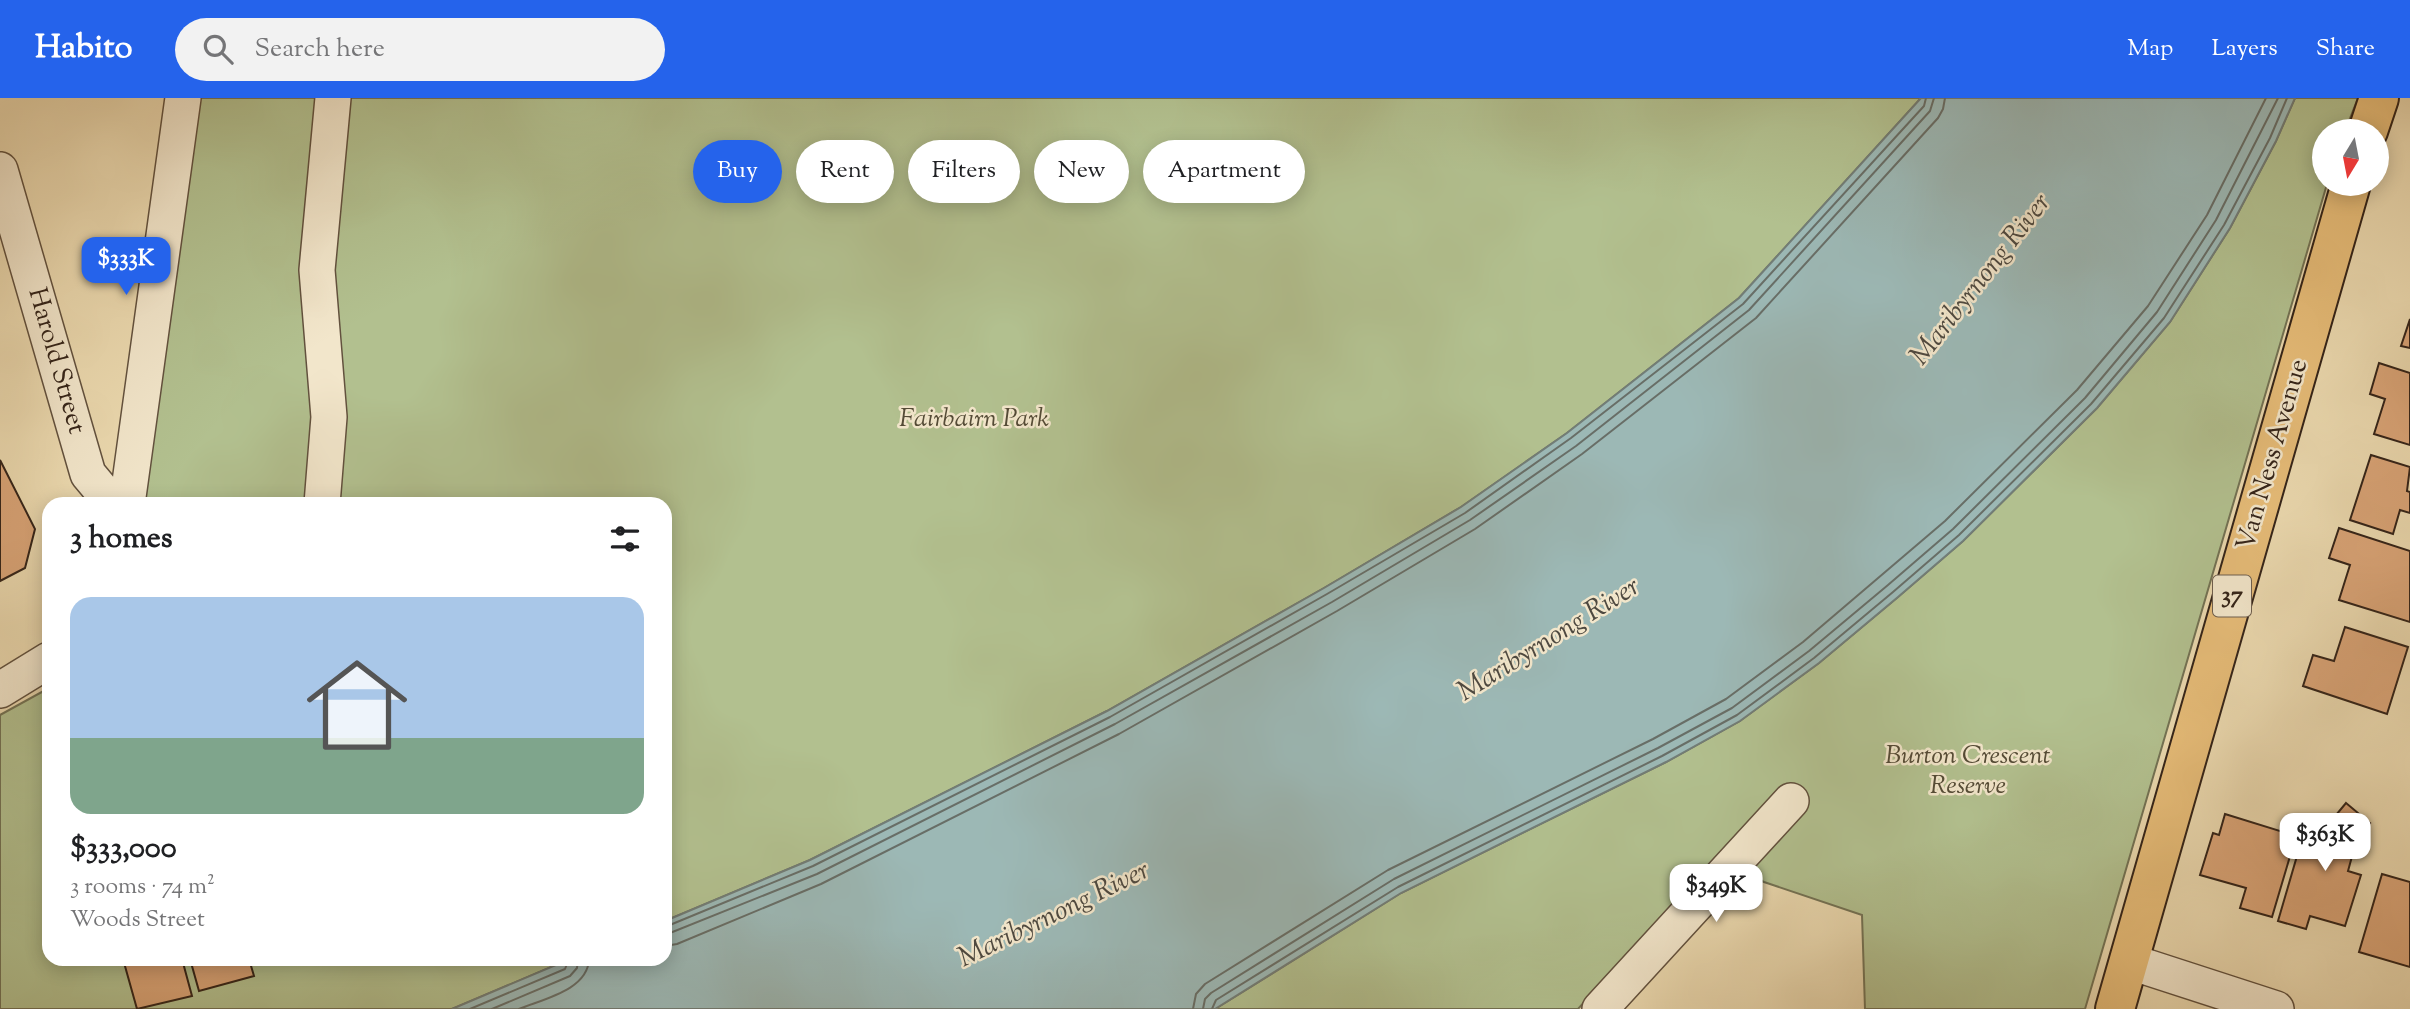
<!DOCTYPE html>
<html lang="en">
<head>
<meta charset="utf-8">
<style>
  body { margin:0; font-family:"Sorts Mill Goudy",serif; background:#f2f2f2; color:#202124; height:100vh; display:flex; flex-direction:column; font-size:26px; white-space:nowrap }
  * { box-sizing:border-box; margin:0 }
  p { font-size:23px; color:#757577 }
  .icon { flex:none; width:38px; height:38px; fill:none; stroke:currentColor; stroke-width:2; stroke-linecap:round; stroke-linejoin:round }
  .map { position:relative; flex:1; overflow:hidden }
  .panel { position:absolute; left:42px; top:399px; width:630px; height:469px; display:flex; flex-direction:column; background:#fff; border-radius:21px; box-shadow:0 4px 18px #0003 }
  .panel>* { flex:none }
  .guide { position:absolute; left:693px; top:42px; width:665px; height:63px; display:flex; gap:14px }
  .needle { width:46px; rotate:190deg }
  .fabs { position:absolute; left:2312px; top:21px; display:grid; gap:14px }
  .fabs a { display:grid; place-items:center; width:77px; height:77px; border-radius:50%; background:#fff; box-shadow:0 4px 18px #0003; font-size:35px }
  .price { position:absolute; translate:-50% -60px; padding:0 16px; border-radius:14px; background:#fff; color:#222; font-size:23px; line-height:46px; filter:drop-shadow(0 2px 4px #0008) }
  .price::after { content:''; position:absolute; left:50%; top:42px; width:21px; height:16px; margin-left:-10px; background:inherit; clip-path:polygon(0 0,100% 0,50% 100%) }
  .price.current { background:#2563eb; color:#fff }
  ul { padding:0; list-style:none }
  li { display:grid; align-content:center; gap:14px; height:371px; padding:0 28px }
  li+li { border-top:2px solid #e0e0e0 }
  li span { display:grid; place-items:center; height:217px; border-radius:21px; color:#555 }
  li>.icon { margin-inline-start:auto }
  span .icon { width:126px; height:126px; fill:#fffc; stroke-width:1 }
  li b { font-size:30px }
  h2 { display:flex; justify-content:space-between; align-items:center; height:84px; padding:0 28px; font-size:30px }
  .pill { padding:0 24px; border-radius:32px; background:#fff; box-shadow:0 4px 18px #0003; font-size:24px; line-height:63px }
  .pill.current { background:#2563eb; color:#fff }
  header { display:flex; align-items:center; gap:42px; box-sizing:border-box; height:98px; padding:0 35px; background:#2563eb; color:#fff }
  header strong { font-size:33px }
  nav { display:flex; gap:38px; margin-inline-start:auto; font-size:24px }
  .search { width:490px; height:63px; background:#f2f2f2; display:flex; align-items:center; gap:18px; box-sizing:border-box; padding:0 24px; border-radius:38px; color:#757577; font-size:26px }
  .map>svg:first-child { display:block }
  .green { fill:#b2c08f; stroke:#737254; stroke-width:2 }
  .water { fill:#9cb8b5; stroke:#727d77; stroke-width:2 }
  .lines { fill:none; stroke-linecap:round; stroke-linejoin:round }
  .shore { stroke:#686e67; stroke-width:2 }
  .building { fill:#d9a477; stroke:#342419; stroke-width:2 }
  .minor-casing { stroke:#62513e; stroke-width:38 }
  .major-casing { stroke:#342419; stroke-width:42 }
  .minor { stroke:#f2e6cb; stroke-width:35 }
  .major { stroke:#e6bc78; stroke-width:38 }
  .labels { text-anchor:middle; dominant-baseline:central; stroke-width:5; stroke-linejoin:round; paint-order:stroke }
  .shield { fill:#f2e6cb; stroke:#6d5e4e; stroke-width:2 }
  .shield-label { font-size:24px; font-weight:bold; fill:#342419 }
  .street-label { font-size:26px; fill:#342419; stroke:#f2e6cb }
  .park-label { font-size:26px; font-style:italic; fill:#544b36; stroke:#f2e6cb }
  .water-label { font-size:28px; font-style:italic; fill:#4e4940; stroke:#f2e6cb }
</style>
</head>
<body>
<header>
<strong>Habito</strong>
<div class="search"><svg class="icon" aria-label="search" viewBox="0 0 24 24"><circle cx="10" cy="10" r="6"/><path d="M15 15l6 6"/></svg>Search here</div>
<nav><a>Map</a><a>Layers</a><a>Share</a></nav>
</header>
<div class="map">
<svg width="2410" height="911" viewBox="0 0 2410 911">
  <rect width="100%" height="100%" fill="#ebd9af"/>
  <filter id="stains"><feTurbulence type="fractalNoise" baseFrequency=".00286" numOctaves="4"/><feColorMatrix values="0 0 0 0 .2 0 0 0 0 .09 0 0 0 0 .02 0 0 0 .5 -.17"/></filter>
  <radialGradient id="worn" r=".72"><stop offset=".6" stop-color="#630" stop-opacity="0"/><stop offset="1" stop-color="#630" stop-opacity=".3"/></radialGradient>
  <!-- green -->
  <path class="green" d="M186,0H1921L1739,200L1567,335L1461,409L1324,490L1107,613L810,762L665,823V406H129Z
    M2295,0H2358L2345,33H2324V86H2327L2085,911H1865L1862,817L1764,784L1715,760L1578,911H1215L1401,795L1666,664L1740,623L1819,565L1898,499L1963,443L2097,310L2170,224L2230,130L2276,43Z
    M49,590V861H570L452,911H0V617Z"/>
  <!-- water -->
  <path class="water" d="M1921,0H2295L2276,43L2230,130L2170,224L2097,310L1963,443L1898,499L1819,565L1740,623L1666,664L1401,795L1215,911H452L570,861H665V823L810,762L1107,613L1324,490L1461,409L1567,335L1739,200Z"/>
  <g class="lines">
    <!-- shore -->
    <path class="shore" d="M665,829L813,768L1110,619L1327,496L1465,415L1571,340L1743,206L1924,8L1926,0
      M665,837L817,776L1115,626L1332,504L1470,422L1576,348L1749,212L1930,13L1934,0
      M665,848L677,846L821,786L1119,636L1337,513L1475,431L1582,356L1756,220L1938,20L1943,11L1945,0
      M470,911L565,871L569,861
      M492,911L570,878L577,870L578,861
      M519,911C543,901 588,892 589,861
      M1193,911L1196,896L1205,886L1388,772L1653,641L1726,601L1803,544L1945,423L2077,292L2148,208L2207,117L2266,0
      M1203,911L1205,901L1211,895L1394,781L1658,650L1732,610L1809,553L1888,487L1953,431L2085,300L2157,214L2216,122L2278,0
      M1212,911L1216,902L1398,789L1662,658L1737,617L1814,560L1893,494L1959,437L2091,306L2164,220L2224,127L2270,40L2287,0"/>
  </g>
  <!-- building -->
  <path class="building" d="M2410,221V250L2401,248Z
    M2379,265L2410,275V347L2374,336L2385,301L2370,296Z
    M2371,357L2410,369L2407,393L2410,394V415L2400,412L2393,436L2350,422Z
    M0,362L35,431L25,470L0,483Z
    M2339,430L2410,453V524L2339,502L2350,467L2329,460Z
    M2345,529L2408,549L2387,616L2303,588L2313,557L2334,563Z
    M2346,705L2370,725L2357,740L2348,773L2361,777L2345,828L2310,818L2306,831L2278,823L2297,758L2302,759L2307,743L2322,725L2327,728Z
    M2225,716L2296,738L2272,819L2240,810L2246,790L2200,777L2213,735L2219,737Z
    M2382,776L2410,784V869L2359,854Z
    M123,861H182L192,898L137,911Z
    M190,861H249L254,878L199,893Z"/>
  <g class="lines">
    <!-- minor casing -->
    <g class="minor-casing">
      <path id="minor" d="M0,72L88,376L113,406
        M127,406L183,0
        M322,406L329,319L317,172L333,0
        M0,592L49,562
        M2128,863L2276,911
        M1600,911L1791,703"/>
    </g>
    <!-- major casing -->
    <g class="major-casing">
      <path id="major" d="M2368,33L2379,0
        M2115,911L2351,86"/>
    </g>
    <!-- minor -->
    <use href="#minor" class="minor"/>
    <!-- major -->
    <use href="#major" class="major"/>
  </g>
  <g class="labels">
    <!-- shield labels -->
    <rect class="shield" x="2213" y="477.5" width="38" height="41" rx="5"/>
    <g class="shield-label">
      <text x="2232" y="498">37</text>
    </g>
    <!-- street labels -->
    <g class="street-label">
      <text transform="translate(56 263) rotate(74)">Harold Street</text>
      <text transform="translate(2273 357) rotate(-74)">Van Ness Avenue</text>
    </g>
    <!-- park labels -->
    <g class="park-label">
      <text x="974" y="321">Fairbairn Park</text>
      <text x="1968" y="658">Burton Crescent<tspan x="1968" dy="30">Reserve</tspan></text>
    </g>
    <!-- water labels -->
    <g class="water-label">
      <text transform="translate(1981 182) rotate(-52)">Maribyrnong River</text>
      <text transform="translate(1549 542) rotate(-32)">Maribyrnong River</text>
      <text transform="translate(1054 817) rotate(-26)">Maribyrnong River</text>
    </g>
  </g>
  <rect width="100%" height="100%" filter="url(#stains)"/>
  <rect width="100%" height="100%" fill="url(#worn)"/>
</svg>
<div class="fabs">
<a><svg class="needle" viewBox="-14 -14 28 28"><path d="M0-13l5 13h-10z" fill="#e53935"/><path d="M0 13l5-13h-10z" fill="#757577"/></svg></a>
</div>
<b class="price current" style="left:126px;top:199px">$333K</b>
<b class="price" style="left:2325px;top:775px">$363K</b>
<b class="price" style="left:1716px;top:826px">$349K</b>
<div class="guide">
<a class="pill current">Buy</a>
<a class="pill">Rent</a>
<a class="pill">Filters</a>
<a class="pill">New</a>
<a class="pill">Apartment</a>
</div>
<section class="panel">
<h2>3 homes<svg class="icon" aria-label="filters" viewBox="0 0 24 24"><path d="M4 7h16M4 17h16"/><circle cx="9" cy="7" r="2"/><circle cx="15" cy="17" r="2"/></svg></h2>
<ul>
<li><span style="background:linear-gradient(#a9c7e8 65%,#7fa58c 0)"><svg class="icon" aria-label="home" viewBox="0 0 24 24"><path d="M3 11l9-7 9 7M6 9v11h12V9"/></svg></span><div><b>$333,000</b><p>3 rooms · 74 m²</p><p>Woods Street</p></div></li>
</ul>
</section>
</div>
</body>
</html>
